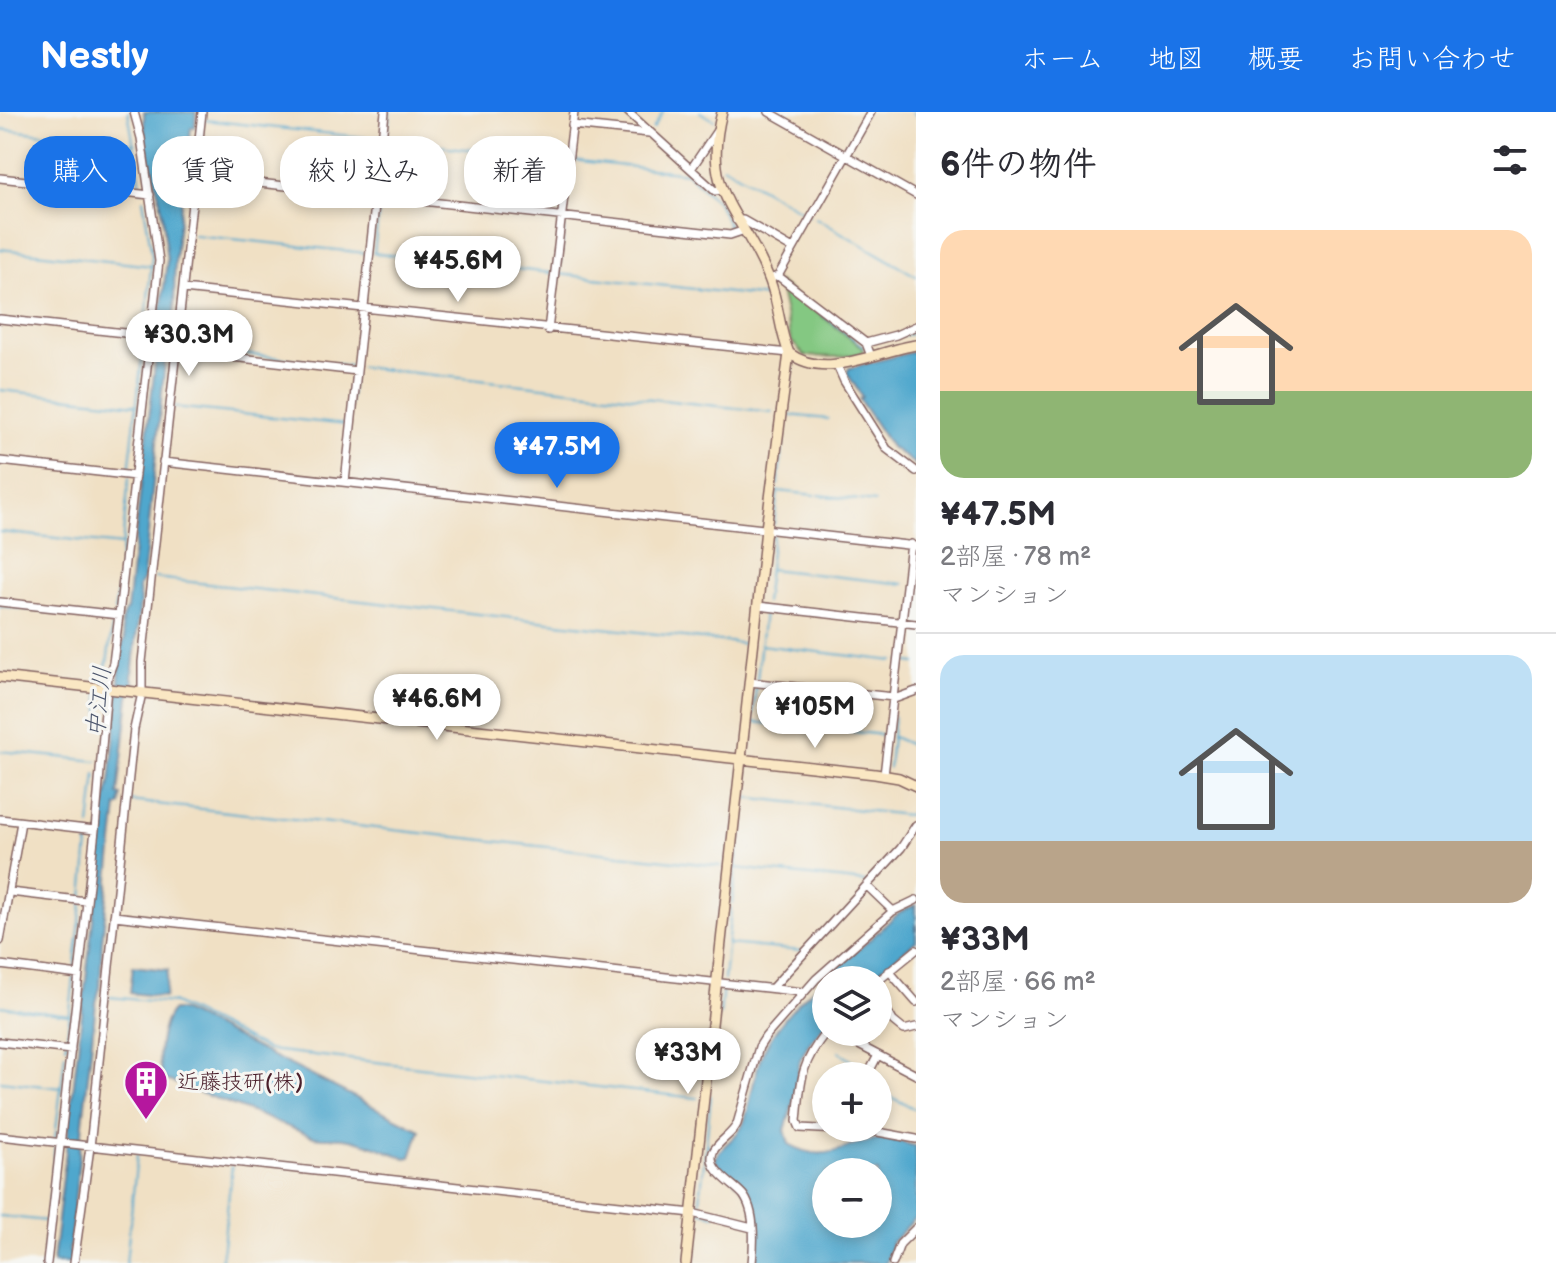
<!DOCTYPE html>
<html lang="ja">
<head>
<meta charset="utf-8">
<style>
  body { margin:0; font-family:"Balsamiq Sans","Klee One",sans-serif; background:#f7f7f7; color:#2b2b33; height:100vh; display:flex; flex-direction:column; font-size:30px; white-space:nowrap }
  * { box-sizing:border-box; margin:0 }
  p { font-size:26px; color:#7c7c81 }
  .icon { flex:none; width:44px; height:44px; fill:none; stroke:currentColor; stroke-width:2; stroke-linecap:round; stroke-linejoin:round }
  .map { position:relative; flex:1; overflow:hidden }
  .details { display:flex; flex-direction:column; background:#fff; width:640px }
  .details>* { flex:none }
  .hud { position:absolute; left:24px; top:24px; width:760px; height:72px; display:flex; gap:16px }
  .buttons { position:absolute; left:812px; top:854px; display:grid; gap:16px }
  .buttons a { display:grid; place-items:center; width:80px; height:80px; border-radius:50%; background:#fff; box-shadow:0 4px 12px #0003; font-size:40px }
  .price { position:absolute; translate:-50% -68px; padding:0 18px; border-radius:28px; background:#fff; color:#222; font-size:26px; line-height:52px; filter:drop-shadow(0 2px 4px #0008) }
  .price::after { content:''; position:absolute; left:50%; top:48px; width:24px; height:18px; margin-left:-12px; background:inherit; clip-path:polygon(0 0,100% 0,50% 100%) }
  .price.current { background:#1a73e8; color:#fff }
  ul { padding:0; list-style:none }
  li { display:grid; align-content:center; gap:16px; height:424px; padding:0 24px }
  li+li { border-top:2px solid #e1e1e2 }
  li span { display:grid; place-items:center; height:248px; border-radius:24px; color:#555 }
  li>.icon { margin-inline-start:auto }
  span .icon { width:144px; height:144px; fill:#fffc; stroke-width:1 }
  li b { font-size:34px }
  h2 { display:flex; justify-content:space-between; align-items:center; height:96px; padding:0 24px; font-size:34px }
  .tag { padding:0 28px; border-radius:32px; background:#fff; box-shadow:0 4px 12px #0003; font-size:28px; line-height:72px }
  .tag.current { background:#1a73e8; color:#fff }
  header { display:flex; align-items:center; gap:48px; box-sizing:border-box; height:112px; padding:0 40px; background:#1a73e8; color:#fff }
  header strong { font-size:38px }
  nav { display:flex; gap:44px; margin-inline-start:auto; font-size:28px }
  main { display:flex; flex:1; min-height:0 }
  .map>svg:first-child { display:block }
  .green { fill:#84c882; stroke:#677456; stroke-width:2 }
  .water { fill:#50a7cd; stroke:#4d637c; stroke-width:2; fill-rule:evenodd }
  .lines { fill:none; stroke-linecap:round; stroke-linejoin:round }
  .stream { stroke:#50a7cd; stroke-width:2 }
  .street-casing { stroke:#846361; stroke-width:10 }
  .secondary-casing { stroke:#846361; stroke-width:12 }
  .street { stroke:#fff; stroke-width:7 }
  .secondary { stroke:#fae7c3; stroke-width:9 }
  .labels { text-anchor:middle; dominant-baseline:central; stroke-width:6; stroke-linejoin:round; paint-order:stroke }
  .poi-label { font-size:22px; fill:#4a1f2b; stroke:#f6f6f2; text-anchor:start }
  .water-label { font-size:24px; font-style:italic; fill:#4c556c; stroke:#f6f6f2 }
</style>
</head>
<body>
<header>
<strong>Nestly</strong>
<nav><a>ホーム</a><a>地図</a><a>概要</a><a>お問い合わせ</a></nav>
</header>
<main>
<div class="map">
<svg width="916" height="1151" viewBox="0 0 916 1151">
  <rect width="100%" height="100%" fill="#f6f6f2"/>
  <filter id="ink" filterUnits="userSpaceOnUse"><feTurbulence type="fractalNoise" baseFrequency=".0125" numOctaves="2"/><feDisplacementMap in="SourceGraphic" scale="16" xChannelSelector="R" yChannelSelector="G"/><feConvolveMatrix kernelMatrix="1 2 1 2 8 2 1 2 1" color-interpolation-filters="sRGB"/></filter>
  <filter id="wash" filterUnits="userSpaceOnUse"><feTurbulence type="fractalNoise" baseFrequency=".006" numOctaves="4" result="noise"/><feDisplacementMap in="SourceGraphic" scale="32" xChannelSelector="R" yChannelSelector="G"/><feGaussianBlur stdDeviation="1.8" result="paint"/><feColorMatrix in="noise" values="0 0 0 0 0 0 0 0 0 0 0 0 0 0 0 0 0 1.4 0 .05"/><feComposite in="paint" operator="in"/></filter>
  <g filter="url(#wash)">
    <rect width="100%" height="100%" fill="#f0e0c4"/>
    <!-- green -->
    <path class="green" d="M778,170L863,236V241L839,245L805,244L791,229Z"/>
    <!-- water -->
    <path class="water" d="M144,0H196L195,15L191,16C186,61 178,106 175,151C173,183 178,220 165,250L148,422L143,467L139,474L140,491L132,565L134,573L129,585L118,682L121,683L120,694H117L102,830L100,875L96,891L69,1140L71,1141L70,1151H53L98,764V730L110,669L116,611L121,536L125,527C121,517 119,506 127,497L167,148C164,129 165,111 161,92C154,63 143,31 144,0Z
      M916,239V353L891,335L859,287L862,285L847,261L849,256Z
      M916,793V829L868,868H826V910L808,933L800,948L793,992L785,1018L789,1032C828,1054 843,1031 879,1027C891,1026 904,1031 916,1034V1106L892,1130L886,1151H755C758,1127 760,1095 742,1076C733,1066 723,1060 715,1048C720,1032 738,1027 744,1010C752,988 753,962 763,940C784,895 832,861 868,829C884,815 895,800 916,793ZM826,1060H878V1112H826Z
      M133,854L168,858L165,885L130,881Z
      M173,898H181L420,1018L411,1045L406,1046C387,1040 364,1028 343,1026C331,1025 323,1028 311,1024C274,1009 238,994 200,981C188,977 178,971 165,968C154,954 160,909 173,898Z"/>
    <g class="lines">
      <!-- stream -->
      <path class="stream" d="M128,0L142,79
        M700,0L714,8
        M912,0L916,3
        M205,8L378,27
        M0,17L135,32
        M653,17L663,0
        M386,28L564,48
        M571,48L687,61L718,90L731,119
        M723,54L809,103
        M381,81L390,0
        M143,87L152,143L145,219
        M566,102L572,50
        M816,106L916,164
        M194,123L366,141
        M0,137L152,154
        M373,141L551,161
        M374,141L380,88
        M558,162L767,185
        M559,162L565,109
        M807,190L864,235
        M902,224L911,222L916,218
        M179,235L354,254
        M360,255L772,300
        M0,278L136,293
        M173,295L347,313L353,263
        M787,296L792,256
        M788,303L828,307
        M129,360L144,227
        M778,373L786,305
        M819,383L875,390
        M774,412L778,379L815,383
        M0,420L122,433
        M769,457L904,472
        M155,466L747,532
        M765,491L773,422
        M0,494L114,508
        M115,499L129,366
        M760,533L894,549
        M901,549L916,551
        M757,568L764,499
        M99,570L107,551L113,509
        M98,581L101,607
        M752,610L885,623
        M893,625L916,635
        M750,633L756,574
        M0,639L97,649
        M889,656L894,604
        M744,685L916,704
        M129,689L720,754
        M90,714L96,661
        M740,717L746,662
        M736,756L865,770
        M83,786L89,720
        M732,791L740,722
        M728,832L802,839
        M74,860L82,791
        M724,868L731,796
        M109,885L172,891
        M172,890L268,938L697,986
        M0,894L69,903
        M720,903L723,875
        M66,934L74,865
        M839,940L867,959
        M0,969L62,976
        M878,979L911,995
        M711,984L706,1032L712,1036
        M913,996L916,997
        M55,1027L65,941
        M699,1098L706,1032
        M699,1099L715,1103
        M0,1104L47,1109
        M43,1151L55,1034
        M126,1151L137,1043
        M221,1151L232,1054
        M693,1151L698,1105"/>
    </g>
  </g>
  <g filter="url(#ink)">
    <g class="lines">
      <!-- street casing -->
      <g class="street-casing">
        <path id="street" d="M628,0L715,79L722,78
          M769,0L916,83
          M572,13L649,21
          M691,57L718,17
          M196,64L730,123L742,119
          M0,66L150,83
          M736,108H743L793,137
          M778,164L866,231L871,244
          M769,167L778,164L871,0
          M183,177L789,241
          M0,207L151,224
          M548,218L574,0
          M866,231L896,223L916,214
          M177,239L357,259
          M837,253L844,269L887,337L916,359
          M0,349L135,364
          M163,350L916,434
          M345,370L385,0
          M0,490L119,503
          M758,494L916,512
          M749,570L894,585
          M894,587L916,579
          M884,663L911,432
          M0,707L95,718
          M867,774L893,799
          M10,780L86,789
          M114,804L803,880
          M0,829L21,710
          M0,853L79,863
          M889,859L916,890
          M878,869L916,838
          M773,875L901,736L916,713
          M878,883L893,909L904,918L916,915
          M826,920C800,953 801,968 797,1009L800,1016L878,1020L916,1027
          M834,920L916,963
          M0,930L71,938
          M867,964L878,943
          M0,1024L692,1101L752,1116
          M47,1151L95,718L108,564L113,551L119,503L159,149L141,26L134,0
          M74,1151L90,1035L134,617L142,581V550L202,0
          M752,1151C754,1132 756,1101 744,1084C735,1072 706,1059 713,1040C718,1029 732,1023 737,1012L759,935L766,924L816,867L893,799L916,788
          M893,1151L900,1132L916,1116"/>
      </g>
      <!-- secondary casing -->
      <g class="secondary-casing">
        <path id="secondary" d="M722,0C700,84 745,101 770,169C779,192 779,218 789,241C826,269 876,239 916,233
          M0,565L875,662L899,666L916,674
          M686,1151L766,417L789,241"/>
      </g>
      <!-- street -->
      <use href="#street" class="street"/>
      <!-- secondary -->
      <use href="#secondary" class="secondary"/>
    </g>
  </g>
  <!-- icons -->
  <defs>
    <g id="building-pin" transform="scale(2.3)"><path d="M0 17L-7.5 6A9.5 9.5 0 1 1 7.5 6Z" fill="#b5179e" stroke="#f6f6f2"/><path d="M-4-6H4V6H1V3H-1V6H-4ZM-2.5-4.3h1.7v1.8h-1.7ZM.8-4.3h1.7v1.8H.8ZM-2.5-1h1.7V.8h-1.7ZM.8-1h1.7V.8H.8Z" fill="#fff"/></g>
  </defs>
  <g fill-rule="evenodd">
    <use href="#building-pin" x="146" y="970"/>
  </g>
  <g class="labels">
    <!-- poi labels -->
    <g class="poi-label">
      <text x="177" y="970">近藤技研(株)</text>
    </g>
    <!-- water labels -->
    <g class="water-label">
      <text transform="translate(99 590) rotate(-84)">中江川</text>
    </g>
  </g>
</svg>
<div class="buttons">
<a><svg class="icon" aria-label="layers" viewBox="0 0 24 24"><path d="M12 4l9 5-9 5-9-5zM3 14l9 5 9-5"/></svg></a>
<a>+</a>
<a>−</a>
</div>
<b class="price" style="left:458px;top:192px">¥45.6M</b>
<b class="price" style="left:189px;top:266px">¥30.3M</b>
<b class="price current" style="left:557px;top:378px">¥47.5M</b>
<b class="price" style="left:437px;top:630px">¥46.6M</b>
<b class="price" style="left:815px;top:638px">¥105M</b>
<b class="price" style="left:688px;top:984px">¥33M</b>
<div class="hud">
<a class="tag current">購入</a>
<a class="tag">賃貸</a>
<a class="tag">絞り込み</a>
<a class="tag">新着</a>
</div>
</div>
<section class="details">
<h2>6件の物件<svg class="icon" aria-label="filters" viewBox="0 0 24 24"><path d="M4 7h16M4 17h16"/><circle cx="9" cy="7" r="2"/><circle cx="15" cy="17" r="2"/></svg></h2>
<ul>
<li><span style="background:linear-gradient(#ffd9b3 65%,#8fb573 0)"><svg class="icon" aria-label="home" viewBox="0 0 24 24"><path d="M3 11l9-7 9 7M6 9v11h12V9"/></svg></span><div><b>¥47.5M</b><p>2部屋 · 78 m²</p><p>マンション</p></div></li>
<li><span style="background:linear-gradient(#bfe0f5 75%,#b9a48a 0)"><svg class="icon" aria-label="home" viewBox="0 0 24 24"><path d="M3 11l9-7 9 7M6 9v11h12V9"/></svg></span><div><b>¥33M</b><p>2部屋 · 66 m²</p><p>マンション</p></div></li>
</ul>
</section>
</main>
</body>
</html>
